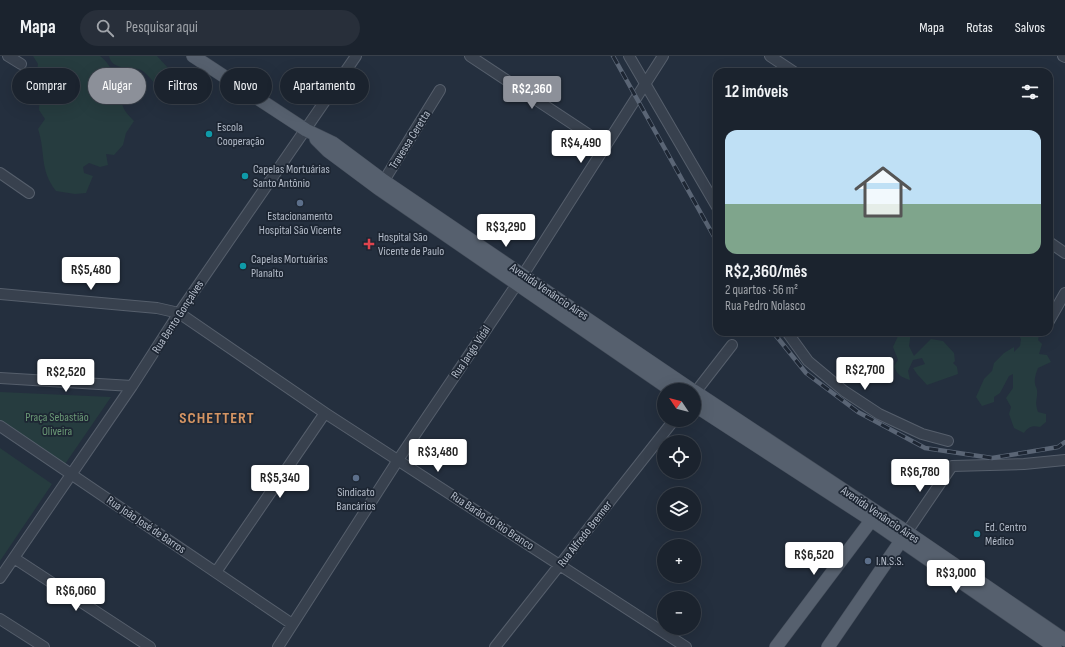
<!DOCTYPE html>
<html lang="pt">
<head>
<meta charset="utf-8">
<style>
  body { margin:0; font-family:"Sofia Sans Condensed",sans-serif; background:#282f3a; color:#f1f3f6; height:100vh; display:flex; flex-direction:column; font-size:15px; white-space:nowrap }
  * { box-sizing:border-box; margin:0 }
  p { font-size:13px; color:#a0a4aa }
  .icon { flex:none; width:22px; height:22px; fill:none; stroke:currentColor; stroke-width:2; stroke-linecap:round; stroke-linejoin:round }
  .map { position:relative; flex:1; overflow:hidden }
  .details { position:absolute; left:713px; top:12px; width:340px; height:268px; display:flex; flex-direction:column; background:#1b232e; border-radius:12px; box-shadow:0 4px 16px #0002,0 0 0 1px #39404a }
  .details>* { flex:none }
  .hud { position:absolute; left:12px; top:12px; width:380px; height:36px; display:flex; gap:8px }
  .needle { width:26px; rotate:305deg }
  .controls { position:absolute; left:657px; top:327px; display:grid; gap:8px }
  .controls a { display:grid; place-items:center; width:44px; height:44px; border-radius:50%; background:#1b232e; box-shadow:0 4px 16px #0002,0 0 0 1px #39404a; font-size:20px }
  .price { position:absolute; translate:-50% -34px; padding:0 9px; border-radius:4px; background:#fff; color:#222; font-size:13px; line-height:26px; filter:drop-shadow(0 1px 2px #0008) }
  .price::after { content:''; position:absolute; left:50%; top:24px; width:12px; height:9px; margin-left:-6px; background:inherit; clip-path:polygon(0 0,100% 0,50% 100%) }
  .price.selected { background:#8c9099; color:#fff }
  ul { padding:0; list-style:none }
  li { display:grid; align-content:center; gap:8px; height:212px; padding:0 12px }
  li+li { border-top:1px solid #39404a }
  li span { display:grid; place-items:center; height:124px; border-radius:12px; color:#555 }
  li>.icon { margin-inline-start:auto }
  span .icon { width:72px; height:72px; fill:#fffc; stroke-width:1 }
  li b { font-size:17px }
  h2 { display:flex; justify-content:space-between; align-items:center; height:48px; padding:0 12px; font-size:17px }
  .pill { padding:0 14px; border-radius:18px; background:#1b232e; box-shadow:0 4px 16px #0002,0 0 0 1px #39404a; font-size:14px; line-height:36px }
  .pill.selected { background:#8c9099; color:#fff }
  header { display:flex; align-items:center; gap:24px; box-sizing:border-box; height:56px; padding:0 20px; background:#1b232e; border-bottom:1px solid #39404a }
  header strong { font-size:19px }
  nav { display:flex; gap:22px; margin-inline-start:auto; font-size:14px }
  .search { width:280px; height:36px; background:#282f3a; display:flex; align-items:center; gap:10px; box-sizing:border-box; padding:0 14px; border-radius:22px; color:#a0a4aa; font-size:15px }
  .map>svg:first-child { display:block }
  .green { fill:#263c3f }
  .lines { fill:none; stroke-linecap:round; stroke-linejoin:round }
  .minor-casing { stroke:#565f6c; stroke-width:12 }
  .major-casing { stroke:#414a57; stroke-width:14 }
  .minor { stroke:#38414e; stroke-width:10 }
  .major { stroke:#56606e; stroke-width:13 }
  .rail-casing { stroke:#5a6575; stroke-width:4.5 }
  .rail { stroke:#1d2633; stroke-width:3; stroke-dasharray:9; stroke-linecap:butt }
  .culture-dot { fill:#0f9aa8; stroke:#1d2633; stroke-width:1.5 }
  .service-dot { fill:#5c6f8a; stroke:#1d2633; stroke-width:1.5 }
  .health-dot { fill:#e0444e; stroke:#1d2633; stroke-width:1.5 }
  .labels { text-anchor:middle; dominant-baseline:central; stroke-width:3.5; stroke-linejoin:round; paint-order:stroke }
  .poi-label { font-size:12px; fill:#b4bcc9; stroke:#1d2633; text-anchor:start }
  .street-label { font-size:12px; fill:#b4bcc9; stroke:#1d2633 }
  .park-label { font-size:12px; fill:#6b9a76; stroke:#1d2633 }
  .district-label { font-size:16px; font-weight:bold; letter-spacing:1px; fill:#d59563; stroke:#1d2633 }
</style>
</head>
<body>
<header>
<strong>Mapa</strong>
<div class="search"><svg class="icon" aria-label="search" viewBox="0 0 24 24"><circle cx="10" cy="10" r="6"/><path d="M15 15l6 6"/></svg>Pesquisar aqui</div>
<nav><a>Mapa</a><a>Rotas</a><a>Salvos</a></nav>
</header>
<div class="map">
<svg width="1065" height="591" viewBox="0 0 1065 591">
  <rect width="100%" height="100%" fill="#242f3e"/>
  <!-- green -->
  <path class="green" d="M33,0H100C109,6 117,23 121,34C122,38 121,43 122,47C123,54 129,60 134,65L126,77L123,89L114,99L106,98L108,109L100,111L89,107L83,111L84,117L93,120L86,137L75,138L56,135C39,113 46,97 38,73L45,63L39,54L40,32L35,26L38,8Z
    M109,0H157L169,13L159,32C154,27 147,17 141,14C131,10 112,15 109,0Z
    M887,276H911L909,290L914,300L931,283L943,285L954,297L955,305L953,307L957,311L958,318L927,329L917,318L913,312L925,308L922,302L913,304L908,315L910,324C901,321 897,319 894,310L898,304L893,291L898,280H892Z
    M1016,276H1036L1039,280L1038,284L1042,288L1039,298L1047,299L1051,306L1038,312C1036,317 1034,323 1035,328C1035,330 1037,332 1037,334C1038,344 1034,344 1038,356L1046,358V366L1040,371C1032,369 1028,371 1024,377L1014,372L1009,358L1011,351L1006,342L1013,332V318L1009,320L1000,337L994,341V346L982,350L976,341L984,323L992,315L994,307L1004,297L1014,291V296L1020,290L1021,283Z
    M0,336L111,341L65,408L0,367Z
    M0,392L52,428L0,505Z"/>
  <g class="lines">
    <!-- minor casing -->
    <g class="minor-casing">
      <path id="minor" d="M8,0L21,8
        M470,0L606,90
        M629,0L717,151
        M770,0L794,16
        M1063,0L1065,1
        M0,117L29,137
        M380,131L440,34
        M1049,186L1065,197
        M0,238L157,252L179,257L325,357L686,591
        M1049,265L1065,237
        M787,276L808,305L844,335L879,358L922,378L948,385
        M0,322L132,330
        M694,338L732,289
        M0,370L292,568
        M907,476L952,410L1024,408L1065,404
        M14,502L150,591
        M216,516L325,357
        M0,522L132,330L179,257L356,0
        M0,563L44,591
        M278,591L398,404L523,219L663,0
        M495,591L674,364"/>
    </g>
    <!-- major casing -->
    <g class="major-casing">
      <path id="major" d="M193,0L306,74L333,87L384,125L692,334
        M316,83L328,95L379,133L671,334
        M694,335L907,476L1065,584
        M694,349L871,464L1055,591
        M776,591L876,458
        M828,591L905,479"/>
    </g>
    <!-- minor -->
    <use href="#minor" class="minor"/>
    <!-- major -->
    <use href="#major" class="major"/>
    <!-- rail casing -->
    <g class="rail-casing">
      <path id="rail" d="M613,0L717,186
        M773,276L806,317L858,356L925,392L992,402L1058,391L1065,386"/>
    </g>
    <!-- rail -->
    <use href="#rail" class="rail"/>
  </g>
  <!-- markers -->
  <g class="culture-dot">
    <circle cx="209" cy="78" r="4"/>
    <circle cx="245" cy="120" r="4"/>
    <circle cx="243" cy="210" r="4"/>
    <circle cx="977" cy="478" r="4"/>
  </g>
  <g class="service-dot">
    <circle cx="300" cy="147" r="4"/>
    <circle cx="356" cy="422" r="4"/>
    <circle cx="868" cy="505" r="4"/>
  </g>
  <path class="health-dot" d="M367 182h4v4h4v4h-4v4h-4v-4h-4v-4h4z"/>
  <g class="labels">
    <!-- poi labels -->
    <g class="poi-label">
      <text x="217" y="71">Escola<tspan x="217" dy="14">Cooperação</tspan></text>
      <text x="253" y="113">Capelas Mortuárias<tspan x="253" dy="14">Santo Antônio</tspan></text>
      <text x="300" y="160" text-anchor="middle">Estacionamento<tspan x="300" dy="14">Hospital São Vicente</tspan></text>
      <text x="378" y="181">Hospital São<tspan x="378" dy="14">Vicente de Paulo</tspan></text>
      <text x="251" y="203">Capelas Mortuárias<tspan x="251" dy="14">Planalto</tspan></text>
      <text x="356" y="436" text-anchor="middle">Sindicato<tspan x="356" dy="14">Bancários</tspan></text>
      <text x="985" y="471">Ed. Centro<tspan x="985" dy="14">Médico</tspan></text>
      <text x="876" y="505">I.N.S.S.</text>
    </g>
    <!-- street labels -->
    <g class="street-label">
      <text transform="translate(410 84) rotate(-58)">Travessa Ceretta</text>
      <text transform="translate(549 236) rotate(34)">Avenida Venâncio Aires</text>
      <text transform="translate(178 261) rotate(-57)">Rua Bento Gonçalves</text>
      <text transform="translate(471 296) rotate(-56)">Rua Jango Vidal</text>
      <text transform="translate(880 459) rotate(34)">Avenida Venâncio Aires</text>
      <text transform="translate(492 465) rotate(33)">Rua Barão do Rio Branco</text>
      <text transform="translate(146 469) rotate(34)">Rua João José de Barros</text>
      <text transform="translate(585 478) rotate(-52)">Rua Alfredo Brenner</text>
    </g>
    <!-- park labels -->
    <g class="park-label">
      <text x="57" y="361">Praça Sebastião<tspan x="57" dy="14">Oliveira</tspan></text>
    </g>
    <!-- district labels -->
    <g class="district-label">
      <text x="217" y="362">SCHETTERT</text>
    </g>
  </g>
</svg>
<div class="controls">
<a><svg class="needle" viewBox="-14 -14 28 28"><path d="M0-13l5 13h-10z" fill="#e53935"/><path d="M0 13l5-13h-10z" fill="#a0a4aa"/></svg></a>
<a><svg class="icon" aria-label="locate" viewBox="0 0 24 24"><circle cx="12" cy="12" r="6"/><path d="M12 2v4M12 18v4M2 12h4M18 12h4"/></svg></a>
<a><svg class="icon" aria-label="layers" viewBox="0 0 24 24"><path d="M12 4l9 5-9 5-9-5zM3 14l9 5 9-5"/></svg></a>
<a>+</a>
<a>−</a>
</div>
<b class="price selected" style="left:532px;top:54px">R$2,360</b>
<b class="price" style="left:581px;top:108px">R$4,490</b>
<b class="price" style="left:506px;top:192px">R$3,290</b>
<b class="price" style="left:91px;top:235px">R$5,480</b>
<b class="price" style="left:865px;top:335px">R$2,700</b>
<b class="price" style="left:66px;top:337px">R$2,520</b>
<b class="price" style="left:438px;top:417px">R$3,480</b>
<b class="price" style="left:920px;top:437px">R$6,780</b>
<b class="price" style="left:280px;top:443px">R$5,340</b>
<b class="price" style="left:814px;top:520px">R$6,520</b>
<b class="price" style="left:956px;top:538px">R$3,000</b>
<b class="price" style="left:76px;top:556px">R$6,060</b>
<div class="hud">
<a class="pill">Comprar</a>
<a class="pill selected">Alugar</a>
<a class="pill">Filtros</a>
<a class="pill">Novo</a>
<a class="pill">Apartamento</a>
</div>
<section class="details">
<h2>12 imóveis<svg class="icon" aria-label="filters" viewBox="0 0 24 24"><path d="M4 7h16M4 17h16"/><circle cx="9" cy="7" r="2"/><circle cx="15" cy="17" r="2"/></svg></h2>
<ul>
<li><span style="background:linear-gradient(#bfe0f5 60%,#7fa58c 0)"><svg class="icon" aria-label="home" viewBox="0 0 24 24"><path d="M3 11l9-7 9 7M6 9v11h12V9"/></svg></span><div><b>R$2,360/mês</b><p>2 quartos · 56 m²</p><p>Rua Pedro Nolasco</p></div></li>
</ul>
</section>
</div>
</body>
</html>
